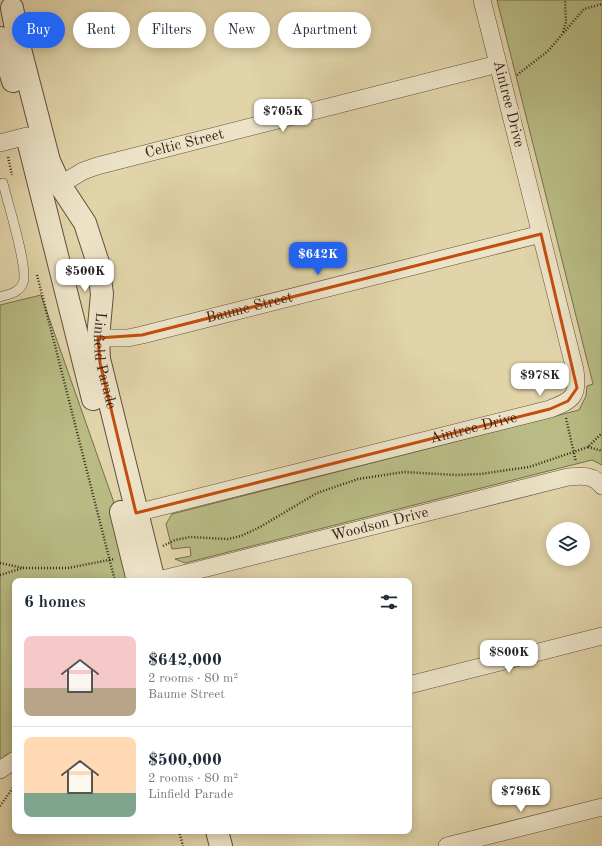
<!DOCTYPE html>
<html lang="en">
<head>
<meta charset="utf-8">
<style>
  body { margin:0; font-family:"Old Standard TT",serif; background:#f6f6f7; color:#1f2937; height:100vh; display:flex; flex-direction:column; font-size:15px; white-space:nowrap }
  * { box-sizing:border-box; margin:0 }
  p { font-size:13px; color:#747a83 }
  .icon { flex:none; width:22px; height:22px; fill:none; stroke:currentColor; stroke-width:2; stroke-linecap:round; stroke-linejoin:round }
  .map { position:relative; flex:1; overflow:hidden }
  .sheet { position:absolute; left:12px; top:578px; width:400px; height:256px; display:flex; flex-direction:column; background:#fff; border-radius:8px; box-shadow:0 2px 10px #0003 }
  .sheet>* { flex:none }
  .banner { position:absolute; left:12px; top:12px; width:400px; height:36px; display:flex; gap:8px }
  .controls { position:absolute; left:546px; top:522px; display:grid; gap:8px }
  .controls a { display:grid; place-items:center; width:44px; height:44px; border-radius:50%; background:#fff; box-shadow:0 2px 10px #0003; font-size:20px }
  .price { position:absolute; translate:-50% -34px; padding:0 9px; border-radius:8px; background:#fff; color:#222; font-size:13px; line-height:26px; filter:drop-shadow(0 1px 2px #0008) }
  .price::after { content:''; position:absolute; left:50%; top:24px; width:12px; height:9px; margin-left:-6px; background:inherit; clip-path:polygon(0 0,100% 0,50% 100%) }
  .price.current { background:#2563eb; color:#fff }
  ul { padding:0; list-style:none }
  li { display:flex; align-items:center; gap:12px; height:100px; padding:0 12px }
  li+li { border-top:1px solid #e0e1e3 }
  li span { display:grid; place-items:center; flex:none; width:112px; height:80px; border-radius:8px; color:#555 }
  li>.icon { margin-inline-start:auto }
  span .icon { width:48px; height:48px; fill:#fffc; stroke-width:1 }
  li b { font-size:17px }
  h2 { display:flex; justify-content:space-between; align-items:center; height:48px; padding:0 12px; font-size:17px }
  .pill { padding:0 14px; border-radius:18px; background:#fff; box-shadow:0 2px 10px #0003; font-size:14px; line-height:36px }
  .pill.current { background:#2563eb; color:#fff }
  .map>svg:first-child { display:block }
  .green { fill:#b8bb84; stroke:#776e4f }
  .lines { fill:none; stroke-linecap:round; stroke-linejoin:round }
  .service-casing { stroke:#614e3e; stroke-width:10 }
  .minor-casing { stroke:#614e3e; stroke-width:18 }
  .tertiary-casing { stroke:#614e3e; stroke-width:24 }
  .path { stroke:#36221a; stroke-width:2.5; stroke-dasharray:1 2; stroke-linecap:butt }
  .service { stroke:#ece3c7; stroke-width:9 }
  .minor { stroke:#ece3c7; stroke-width:17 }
  .tertiary { stroke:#ece3c7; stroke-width:22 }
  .marked { fill:none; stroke:#c44e0f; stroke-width:3; stroke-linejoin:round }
  .labels { text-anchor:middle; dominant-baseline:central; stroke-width:3.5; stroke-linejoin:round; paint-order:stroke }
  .street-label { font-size:15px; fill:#36221a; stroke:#ece3c7 }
</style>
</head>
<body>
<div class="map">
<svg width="602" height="846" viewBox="0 0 602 846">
  <rect width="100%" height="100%" fill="#e1d4a9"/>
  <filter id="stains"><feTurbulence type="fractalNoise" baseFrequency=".005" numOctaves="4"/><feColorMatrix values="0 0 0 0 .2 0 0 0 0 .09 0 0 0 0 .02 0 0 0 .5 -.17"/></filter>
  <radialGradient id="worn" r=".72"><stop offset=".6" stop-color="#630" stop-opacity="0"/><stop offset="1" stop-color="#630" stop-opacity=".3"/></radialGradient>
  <!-- green -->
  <path class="green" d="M497,0H602V465L592,460L185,563L175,559L191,556L190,547L172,549L166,524L172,514L579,410L586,396L587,386L593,384Z
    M41,295L132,554L135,581H15V751L6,755L0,760V305Z"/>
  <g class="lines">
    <!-- service casing -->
    <g class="service-casing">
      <path id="service" d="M0,297C9,294 19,293 23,283C29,269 7,201 3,183"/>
    </g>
    <!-- minor casing -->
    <g class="minor-casing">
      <g id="minor">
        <path d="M0,143L27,136"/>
        <path id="s1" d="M60,185L83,171L97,166L498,64"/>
        <path id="s2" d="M98,338H128L142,335L541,234"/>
        <path id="s3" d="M136,513L550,409C573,400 579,396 575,370L482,0"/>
        <path id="s4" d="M155,581L568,477C581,476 593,474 602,486"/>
        <path d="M409,685L602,636"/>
        <path d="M0,770L15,760"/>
        <path d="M447,846L602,807"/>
      </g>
    </g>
    <!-- tertiary casing -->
    <g class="tertiary-casing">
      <g id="tertiary">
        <path id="s5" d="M12,8L20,49L49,161L60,185L85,223L98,263L102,294L98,338L99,359L154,581"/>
        <path d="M0,38L13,81"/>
        <path d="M28,140L93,399"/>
        <path d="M121,512L138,581"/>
        <path d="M217,831L221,846"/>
      </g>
    </g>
    <!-- path -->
    <path class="path" d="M563,32L566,22L565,0
      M517,75L548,51L584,9L602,4
      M8,157L12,175
      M37,275L115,581
      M566,418L576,462
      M588,447L602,451
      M163,546L175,540L190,537L228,539L241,536L260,527L317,493L358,479L404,472L456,475L480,474L529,467L588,447L602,433
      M0,563L23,568
      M0,575L23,568H68L114,559
      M0,806L15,785
      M179,831L183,846"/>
    <!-- service -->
    <use href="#service" class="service"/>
    <!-- minor -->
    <use href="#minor" class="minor"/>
    <!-- tertiary -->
    <use href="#tertiary" class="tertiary"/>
  </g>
  <!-- marked area -->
  <path class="marked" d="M541,234L577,388L568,401L550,409L136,513L100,363L98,338L142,335Z"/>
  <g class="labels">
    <!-- street labels -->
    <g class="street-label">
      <text transform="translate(508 104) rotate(76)">Aintree Drive</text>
      <text stroke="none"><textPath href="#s1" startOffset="132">Celtic Street</textPath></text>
      <text stroke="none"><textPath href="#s2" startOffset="155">Baume Street</textPath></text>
      <text stroke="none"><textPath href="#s5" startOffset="370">Linfield Parade</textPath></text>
      <text stroke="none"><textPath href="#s3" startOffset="348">Aintree Drive</textPath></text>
      <text stroke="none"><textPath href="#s4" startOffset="232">Woodson Drive</textPath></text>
    </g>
  </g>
  <rect width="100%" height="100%" filter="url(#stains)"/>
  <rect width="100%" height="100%" fill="url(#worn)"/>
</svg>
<div class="controls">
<a><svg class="icon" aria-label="layers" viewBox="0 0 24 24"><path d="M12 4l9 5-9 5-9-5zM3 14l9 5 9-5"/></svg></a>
</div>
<b class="price" style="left:283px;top:133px">$705K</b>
<b class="price current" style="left:318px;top:276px">$642K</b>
<b class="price" style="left:85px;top:293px">$500K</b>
<b class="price" style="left:540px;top:397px">$978K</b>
<b class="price" style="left:509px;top:674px">$800K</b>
<b class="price" style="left:521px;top:813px">$796K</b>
<div class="banner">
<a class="pill current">Buy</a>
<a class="pill">Rent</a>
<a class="pill">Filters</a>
<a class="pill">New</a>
<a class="pill">Apartment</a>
</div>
<section class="sheet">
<h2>6 homes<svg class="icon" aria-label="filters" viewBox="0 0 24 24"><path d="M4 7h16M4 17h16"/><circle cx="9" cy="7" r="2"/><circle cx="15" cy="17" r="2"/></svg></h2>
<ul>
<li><span style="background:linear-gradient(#f6c9c9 65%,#b9a48a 0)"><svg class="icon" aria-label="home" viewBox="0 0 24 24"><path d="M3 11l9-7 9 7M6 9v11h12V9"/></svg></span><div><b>$642,000</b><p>2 rooms · 80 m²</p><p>Baume Street</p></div></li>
<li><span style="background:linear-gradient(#ffd9b3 70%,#7fa58c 0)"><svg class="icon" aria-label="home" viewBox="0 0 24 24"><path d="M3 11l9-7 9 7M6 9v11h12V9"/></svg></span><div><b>$500,000</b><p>2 rooms · 80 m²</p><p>Linfield Parade</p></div></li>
</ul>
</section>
</div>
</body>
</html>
